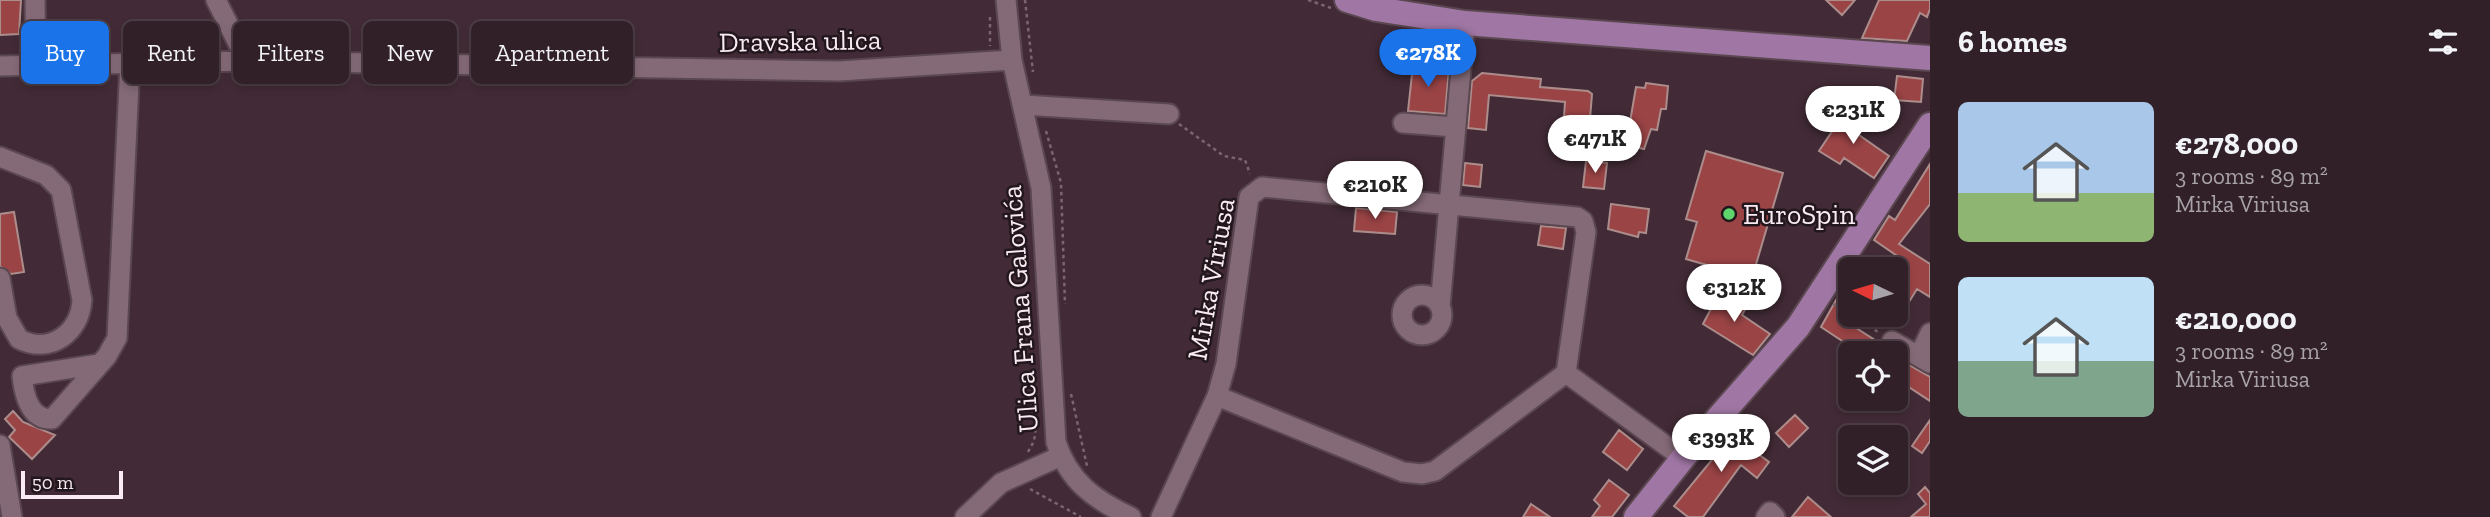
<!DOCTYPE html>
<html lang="en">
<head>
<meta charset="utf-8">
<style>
  body { margin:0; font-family:"Zilla Slab",serif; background:#3a2830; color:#f1f3f6; height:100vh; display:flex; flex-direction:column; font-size:26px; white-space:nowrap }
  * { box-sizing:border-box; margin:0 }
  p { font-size:23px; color:#a8a3a8 }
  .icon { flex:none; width:38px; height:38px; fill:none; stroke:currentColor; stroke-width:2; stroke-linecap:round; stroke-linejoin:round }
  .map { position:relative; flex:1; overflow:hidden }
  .details { display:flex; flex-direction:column; background:#322028; width:560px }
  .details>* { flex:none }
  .banner { position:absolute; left:21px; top:21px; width:665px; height:63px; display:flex; gap:14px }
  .needle { width:46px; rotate:275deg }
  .buttons { position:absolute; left:1838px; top:257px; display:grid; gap:14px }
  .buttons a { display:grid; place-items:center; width:70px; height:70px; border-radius:10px; background:#322028; box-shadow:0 4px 10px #0003,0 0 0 2px #4d3e45; font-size:35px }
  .scale { position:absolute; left:21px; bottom:18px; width:102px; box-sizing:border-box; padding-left:7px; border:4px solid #faeaf1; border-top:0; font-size:19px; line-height:24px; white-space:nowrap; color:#faeaf1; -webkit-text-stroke:5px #22171c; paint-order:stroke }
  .price { position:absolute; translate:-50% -60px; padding:0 16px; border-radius:24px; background:#fff; color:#222; font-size:23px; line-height:46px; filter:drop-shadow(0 2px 4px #0008) }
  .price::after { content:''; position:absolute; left:50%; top:42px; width:21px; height:16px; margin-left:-10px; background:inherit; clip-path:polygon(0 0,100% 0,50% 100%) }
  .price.active { background:#1a73e8; color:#fff }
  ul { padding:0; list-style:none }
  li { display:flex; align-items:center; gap:21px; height:175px; padding:0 28px }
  li span { display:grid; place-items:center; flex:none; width:196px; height:140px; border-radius:10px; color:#555 }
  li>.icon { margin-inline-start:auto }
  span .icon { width:84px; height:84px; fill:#fffc; stroke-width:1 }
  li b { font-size:30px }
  h2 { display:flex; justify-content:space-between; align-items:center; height:84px; padding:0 28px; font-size:30px }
  .pill { padding:0 24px; border-radius:10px; background:#322028; box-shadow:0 4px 10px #0003,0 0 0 2px #4d3e45; font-size:24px; line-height:63px }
  .pill.active { background:#1a73e8; color:#fff }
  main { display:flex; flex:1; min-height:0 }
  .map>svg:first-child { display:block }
  .building { fill:#9b4446; stroke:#ac8d8c; stroke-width:2 }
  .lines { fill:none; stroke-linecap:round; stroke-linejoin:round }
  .minor-casing { stroke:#5a4750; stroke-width:23 }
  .major-casing { stroke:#5a4750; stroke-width:28 }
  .path { stroke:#7b6670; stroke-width:2.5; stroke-dasharray:3.5 3.5; stroke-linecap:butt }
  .minor { stroke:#846a76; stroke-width:19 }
  .major { stroke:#a077a4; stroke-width:24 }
  .poi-dot { fill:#5ed56c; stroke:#22171c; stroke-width:2.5 }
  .labels { text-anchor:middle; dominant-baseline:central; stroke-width:5; stroke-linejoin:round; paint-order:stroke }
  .street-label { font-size:28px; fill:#faeaf1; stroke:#22171c }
  .poi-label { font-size:28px; fill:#faeaf1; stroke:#22171c; text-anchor:start }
</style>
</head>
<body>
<main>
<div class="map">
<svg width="1930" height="517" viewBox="0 0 1930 517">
  <rect width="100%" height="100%" fill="#422b36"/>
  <!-- building -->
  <path class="building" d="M0,0H21L19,34L0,35Z
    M1826,0H1855L1842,15Z
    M1879,0H1930V9L1927,17L1920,13L1907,41L1862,38Z
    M1405,64L1449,68L1445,114L1408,111L1412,74H1404Z
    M1482,73L1541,79L1540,87L1588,91L1592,94L1590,119L1564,117L1565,102L1489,95L1486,130L1468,128L1472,81Z
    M1897,76L1923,79L1921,102L1894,100Z
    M1646,83L1668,86L1666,109H1661L1657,130L1651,129L1644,149L1626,145L1636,87L1645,88Z
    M1847,109L1863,120L1858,128L1862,130L1859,135L1889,156L1874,178L1844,158L1840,164L1819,151Z
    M1706,151L1783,173L1752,278L1686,259L1697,222L1686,219Z
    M1586,161L1607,163L1604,189L1583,187Z
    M1465,163L1482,165L1480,187L1463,185Z
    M1930,164V204L1899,244L1930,264V297L1917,289L1907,305L1895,297V279L1906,262L1874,240L1889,216L1895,220Z
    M1611,204L1649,209L1646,233L1639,232L1638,237L1608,229Z
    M1356,208L1397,212L1395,234L1354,231Z
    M14,212L24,272L11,274L0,266V214Z
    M1541,226L1566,228L1563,249L1538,245Z
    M1850,275V324L1881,344L1883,349L1880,354H1862L1821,327Z
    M1715,290L1746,308L1742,315L1770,334L1753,355L1703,324L1713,305L1708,302Z
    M1895,357L1930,377V401L1895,378Z
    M13,411L23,422L55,435L32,459L9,437L15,430L5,419Z
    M1795,415L1808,428L1789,447L1776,433Z
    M1930,420V441L1922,453L1912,446Z
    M1738,428L1755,441L1750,448L1769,462L1757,478L1741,465L1703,517H1688L1674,506Z
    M1619,430L1643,449L1627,470L1603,452Z
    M1609,480L1629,495L1612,517H1592L1600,506L1594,500Z
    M1925,487L1930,493V517H1911L1926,504L1918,494Z
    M1808,497L1831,517H1792Z
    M1531,504L1550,517H1523Z"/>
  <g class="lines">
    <!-- minor casing -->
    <g class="minor-casing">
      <path id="minor" d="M35,0L36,65
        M216,0L247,61
        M1006,0L1012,60L1041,188L1056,442C1069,482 1095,500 1131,517
        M0,66L247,61L839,71L1012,60
        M1023,105L1169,114
        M1403,123L1455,127
        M0,157L46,175L61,190L82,300C80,333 50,355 19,339L7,318L0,278
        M1402 315a20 20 0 1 1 40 0a20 20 0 1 1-40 0Z
        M1440,307L1465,23
        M1892,341L1930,363
        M1919,356L1930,333
        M99,364L22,376C24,394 29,420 52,419L107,356L117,338L130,62
        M1566,373L1683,458
        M1217,396L1403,472L1422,474L1435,471L1566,373
        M0,445L12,517
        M965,517L1001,483L1061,456
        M1161,517L1217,396L1226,364L1249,197L1262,187L1577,217L1583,221L1586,232L1566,373
        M1766,517L1770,512L1775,517"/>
    </g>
    <!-- major casing -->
    <g class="major-casing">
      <path id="major" d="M1347,0L1376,9L1465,23L1930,58
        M1636,517L1683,458L1798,327L1930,125"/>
    </g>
    <!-- path -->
    <path class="path" d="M1025,0L1033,72
      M1308,0L1331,8
      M990,17V46
      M1179,124L1224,156L1245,160L1250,174
      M1046,131L1061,183L1065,304
      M1833,304L1850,314
      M1851,315L1878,332
      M1071,394L1087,466
      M1028,452L1034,441L1037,419
      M1030,489L1081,517"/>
    <!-- minor -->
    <use href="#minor" class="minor"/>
    <!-- major -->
    <use href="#major" class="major"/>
  </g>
  <!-- markers -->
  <circle class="poi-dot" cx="1729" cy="214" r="7"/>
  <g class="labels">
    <!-- street labels -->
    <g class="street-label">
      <text transform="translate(800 41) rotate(-1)">Dravska ulica</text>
      <text transform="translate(1211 279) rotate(-80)">Mirka Viriusa</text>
      <text transform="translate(1020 309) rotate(-94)">Ulica Frana Galovića</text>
    </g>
    <!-- poi labels -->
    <g class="poi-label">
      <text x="1743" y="214">EuroSpin</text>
    </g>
  </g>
</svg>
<div class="buttons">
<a><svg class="needle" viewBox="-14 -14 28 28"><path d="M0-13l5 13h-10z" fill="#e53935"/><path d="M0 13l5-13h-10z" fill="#a8a3a8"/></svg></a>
<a><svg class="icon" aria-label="locate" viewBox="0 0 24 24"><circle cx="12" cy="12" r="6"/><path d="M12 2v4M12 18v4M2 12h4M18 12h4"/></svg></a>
<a><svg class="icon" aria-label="layers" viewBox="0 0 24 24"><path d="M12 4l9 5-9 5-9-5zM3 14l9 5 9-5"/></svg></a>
</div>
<div class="scale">50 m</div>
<b class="price active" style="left:1428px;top:89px">€278K</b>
<b class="price" style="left:1853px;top:146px">€231K</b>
<b class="price" style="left:1595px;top:175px">€471K</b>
<b class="price" style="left:1375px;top:221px">€210K</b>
<b class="price" style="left:1734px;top:324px">€312K</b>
<b class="price" style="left:1721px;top:474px">€393K</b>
<div class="banner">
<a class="pill active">Buy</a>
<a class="pill">Rent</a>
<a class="pill">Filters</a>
<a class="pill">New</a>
<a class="pill">Apartment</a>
</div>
</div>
<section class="details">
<h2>6 homes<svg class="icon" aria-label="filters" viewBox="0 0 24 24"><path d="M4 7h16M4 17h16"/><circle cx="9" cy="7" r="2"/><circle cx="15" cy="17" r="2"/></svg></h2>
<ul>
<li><span style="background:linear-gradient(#a9c7e8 65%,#8fb573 0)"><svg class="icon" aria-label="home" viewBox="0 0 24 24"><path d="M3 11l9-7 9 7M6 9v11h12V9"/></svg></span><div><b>€278,000</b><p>3 rooms · 89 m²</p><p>Mirka Viriusa</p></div></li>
<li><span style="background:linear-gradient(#bfe0f5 60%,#7fa58c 0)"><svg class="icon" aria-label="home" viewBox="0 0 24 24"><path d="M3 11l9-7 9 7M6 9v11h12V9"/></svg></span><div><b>€210,000</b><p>3 rooms · 89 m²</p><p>Mirka Viriusa</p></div></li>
</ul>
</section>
</main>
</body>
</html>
